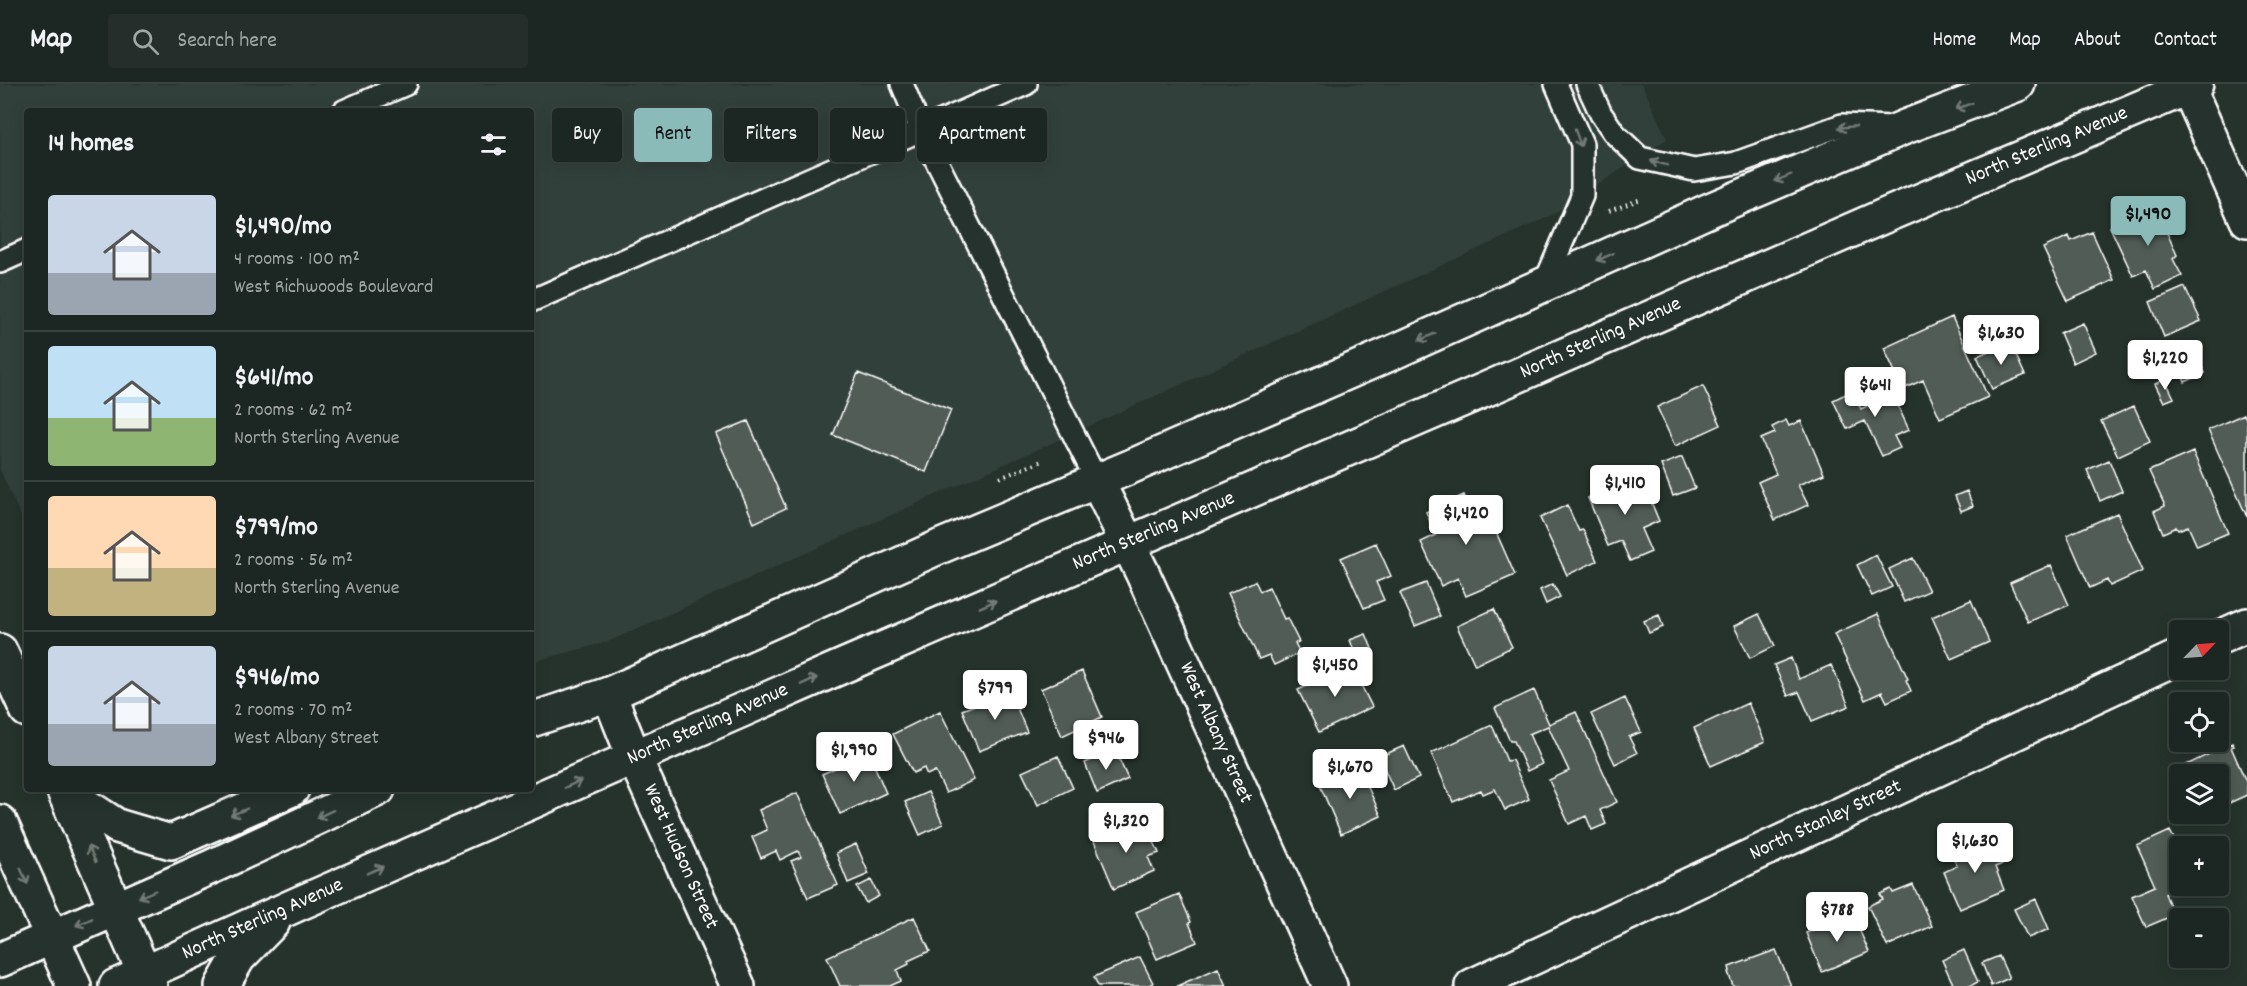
<!DOCTYPE html>
<html lang="en">
<head>
<meta charset="utf-8">
<style>
  body { margin:0; font-family:Dekko,sans-serif; background:#252e2a; color:#f1f3f6; height:100vh; display:flex; flex-direction:column; font-size:22px; white-space:nowrap }
  * { box-sizing:border-box; margin:0 }
  p { font-size:20px; color:#a0a5a5 }
  .icon { flex:none; width:33px; height:33px; fill:none; stroke:currentColor; stroke-width:2; stroke-linecap:round; stroke-linejoin:round }
  .map { position:relative; flex:1; overflow:hidden }
  .drawer { position:absolute; left:24px; top:24px; width:510px; height:684px; display:flex; flex-direction:column; background:#1c2622; border-radius:6px; box-shadow:0 3px 15px #0003,0 0 0 2px #3a4340 }
  .drawer>* { flex:none }
  .banner { position:absolute; left:552px; top:24px; width:570px; height:54px; display:flex; gap:12px }
  .needle { width:39px; rotate:65deg }
  .controls { position:absolute; left:2169px; top:536px; display:grid; gap:12px }
  .controls a { display:grid; place-items:center; width:60px; height:60px; border-radius:6px; background:#1c2622; box-shadow:0 3px 15px #0003,0 0 0 2px #3a4340; font-size:30px }
  .price { position:absolute; translate:-50% -51px; padding:0 14px; border-radius:6px; background:#fff; color:#222; font-size:20px; line-height:39px; filter:drop-shadow(0 2px 3px #0008) }
  .price::after { content:''; position:absolute; left:50%; top:36px; width:18px; height:14px; margin-left:-9px; background:inherit; clip-path:polygon(0 0,100% 0,50% 100%) }
  .price.on { background:#8bbbb9; color:#111 }
  ul { padding:0; list-style:none }
  li { display:flex; align-items:center; gap:18px; height:150px; padding:0 24px }
  li+li { border-top:2px solid #3a4340 }
  li span { display:grid; place-items:center; flex:none; width:168px; height:120px; border-radius:6px; color:#555 }
  li>.icon { margin-inline-start:auto }
  span .icon { width:72px; height:72px; fill:#fffc; stroke-width:1 }
  li b { font-size:26px }
  h2 { display:flex; justify-content:space-between; align-items:center; height:72px; padding:0 24px; font-size:26px }
  .tag { padding:0 21px; border-radius:6px; background:#1c2622; box-shadow:0 3px 15px #0003,0 0 0 2px #3a4340; font-size:21px; line-height:54px }
  .tag.on { background:#8bbbb9; color:#111 }
  header { display:flex; align-items:center; gap:36px; box-sizing:border-box; height:84px; padding:0 30px; background:#1c2622; border-bottom:2px solid #3a4340 }
  header strong { font-size:28px }
  nav { display:flex; gap:33px; margin-inline-start:auto; font-size:21px }
  .search { width:420px; height:54px; background:#252e2a; display:flex; align-items:center; gap:15px; box-sizing:border-box; padding:0 21px; border-radius:6px; color:#a0a5a5; font-size:22px }
  .map>svg:first-child { display:block }
  .built { fill:#333f3a }
  .building { fill:#515c57; stroke:#fff; stroke-width:1.5 }
  .lines { fill:none; stroke-linecap:round; stroke-linejoin:round }
  .lane-casing { stroke:#fff; stroke-width:26 }
  .street-casing { stroke:#fff; stroke-width:38 }
  .secondary-casing { stroke:#fff; stroke-width:38 }
  .path { stroke:#fff; stroke-width:4; stroke-dasharray:1.5 4.5; stroke-linecap:butt }
  .lane { stroke:#26332d; stroke-width:21 }
  .street { stroke:#26332d; stroke-width:33 }
  .secondary { stroke:#26332d; stroke-width:33 }
  .oneway { stroke:#727a76 }
  .labels { text-anchor:middle; dominant-baseline:central; stroke-width:4.5; stroke-linejoin:round; paint-order:stroke }
  .street-label { font-size:21px; fill:#fff; stroke:#26332d }
</style>
</head>
<body>
<header>
<strong>Map</strong>
<div class="search"><svg class="icon" aria-label="search" viewBox="0 0 24 24"><circle cx="10" cy="10" r="6"/><path d="M15 15l6 6"/></svg>Search here</div>
<nav><a>Home</a><a>Map</a><a>About</a><a>Contact</a></nav>
</header>
<div class="map">
<svg width="2247" height="902" viewBox="0 0 2247 902">
  <rect width="100%" height="100%" fill="#26332d"/>
  <filter id="ink" filterUnits="userSpaceOnUse"><feTurbulence type="fractalNoise" baseFrequency=".0167" numOctaves="2"/><feDisplacementMap in="SourceGraphic" scale="12" xChannelSelector="R" yChannelSelector="G"/><feConvolveMatrix kernelMatrix="1 2 1 2 8 2 1 2 1" color-interpolation-filters="sRGB"/></filter>
  <g filter="url(#ink)">
    <!-- built -->
    <path class="built" d="M0,0H1642L1667,55L1552,131L1072,350L607,558L531,578V27H27V446L0,386Z"/>
    <!-- building -->
    <path class="building" d="M2155,122L2177,171L2173,175L2182,192L2155,205L2146,186L2133,192L2110,143Z
      M2092,148L2114,196L2068,217L2043,164L2069,152L2071,157Z
      M2185,203L2201,237L2164,253L2150,218Z
      M1952,233L1988,313L1940,334L1923,296L1903,305L1884,264Z
      M2083,239L2096,268L2073,279L2060,249Z
      M2010,258L2025,291L1992,305L1977,272Z
      M2200,279L2205,289L2185,298L2181,288Z
      M858,289L951,326L926,388L833,351Z
      M2165,295L2174,314L2164,318L2155,300Z
      M1888,300L1909,346L1894,352L1900,364L1882,372L1865,337L1847,345L1833,316L1852,307L1861,325L1877,317L1873,307Z
      M1703,302L1721,341L1675,362L1657,323Z
      M2134,322L2150,357L2118,372L2101,337Z
      M2244,330L2247,337V433L2208,346Z
      M1786,336L1789,342L1801,337L1824,390L1798,401L1808,421L1775,436L1758,398L1776,390L1761,355L1775,349L1772,343Z
      M748,337L786,424L754,439L716,350Z
      M2193,368L2228,449L2197,462L2188,442L2178,446L2176,443L2163,449L2154,427L2165,422L2149,387Z
      M1682,373L1695,404L1673,412L1661,381Z
      M2109,376L2122,407L2100,417L2087,386Z
      M1640,391L1659,437L1641,445L1651,468L1630,477L1621,457L1608,462L1588,414Z
      M1967,407L1973,422L1961,427L1955,412Z
      M1464,411L1468,420L1481,414L1515,491L1466,512L1458,494L1441,502L1421,458L1436,451L1426,428Z
      M1567,421L1579,447L1583,446L1597,477L1567,491L1540,434Z
      M2117,429L2143,487L2110,502L2107,496L2090,504L2067,451Z
      M1376,459L1391,492L1376,498L1384,516L1364,524L1341,474Z
      M1876,471L1892,503L1872,512L1857,481Z
      M1913,474L1929,507L1904,518L1889,485Z
      M2051,481L2069,521L2028,538L2010,499Z
      M1255,497L1260,507L1269,503L1284,535L1287,534L1299,558L1295,559L1300,569L1274,581L1269,571L1259,575L1228,509Z
      M1426,499L1440,532L1415,542L1400,509Z
      M1553,500L1560,513L1546,520L1540,506Z
      M1971,516L1989,558L1951,575L1932,533Z
      M1494,525L1512,563L1475,581L1457,542Z
      M1759,530L1775,562L1750,574L1734,542Z
      M1878,530L1908,595L1906,596L1911,607L1887,618L1882,608L1865,616L1834,550Z
      M1659,531L1663,543L1649,549L1644,537Z
      M1366,550L1373,567L1357,574L1350,556Z
      M1791,574L1799,595L1831,581L1849,622L1812,637L1799,608L1788,612L1774,581Z
      M1351,581L1372,623L1319,648L1298,606Z
      M1082,587L1102,633L1062,652L1041,605Z
      M1534,606L1549,640L1576,628L1617,718L1600,726L1606,740L1592,746L1586,732L1569,740L1549,696L1569,687L1548,642L1529,650L1542,680L1527,687L1514,657H1510L1495,624Z
      M1010,607L1027,648L979,667L962,626Z
      M1625,614L1641,648L1629,653L1637,669L1615,680L1591,630Z
      M1748,619L1765,658L1711,682L1694,644Z
      M940,627L974,696L946,709L935,687L927,691L924,684L913,689L893,650Z
      M1492,641L1507,677L1512,676L1529,715L1505,726L1495,705L1483,710L1481,706L1453,718L1431,669Z
      M2232,659L2234,662L2231,663L2247,700V711L2218,724V690H2180V701L2174,687Z
      M1404,662L1419,694L1394,706L1379,673Z
      M1115,666L1128,695L1097,709L1085,679Z
      M869,669L886,709L840,730L822,690Z
      M1058,672L1073,704L1038,721L1022,688Z
      M1358,681L1381,732L1341,750L1319,699Z
      M928,708L943,740L920,751L905,718Z
      M797,709L838,801L808,814L791,777L801,773L798,767L780,776L776,767L761,774L752,753L767,746L759,726Z
      M1132,737L1139,753L1150,749L1159,769L1148,773L1154,787L1114,805L1093,755Z
      M2170,747L2180,766V801H2185L2165,810L2174,831L2146,843L2132,812L2155,802L2137,762Z
      M1988,756L1991,765L1996,763L2002,780L1995,783L2004,806L1960,825L1944,788L1957,782L1952,771Z
      M856,760L869,790L848,799L836,769Z
      M871,796L879,812L866,819L857,803Z
      M1913,801L1932,842L1887,862L1868,822L1883,815L1880,810L1891,805L1893,809Z
      M1179,810L1191,838L1189,839L1197,858L1157,875L1136,828Z
      M2036,815L2049,845L2028,854L2014,825Z
      M1852,829L1869,868L1822,888L1806,849Z
      M914,833L930,867L908,877L909,880L897,886L901,897L890,902H840L827,873Z
      M1776,866L1791,902H1733L1728,888L1730,887L1729,883Z
      M1964,866L1978,898L1970,902H1954L1942,876Z
      M1999,872L2009,894L1991,902L1982,879Z
      M1140,873L1153,899L1147,902H1098L1094,893Z
      M1218,884L1226,902H1177Z"/>
    <g class="lines">
      <!-- lane casing -->
      <g class="lane-casing">
        <path id="lane" d="M902,0L921,46L1097,397
          M1587,0L1601,30L1615,50L1640,74L1694,86L1736,79L1842,41L1892,43
          M344,27L406,0
          M0,178L27,166
          M1544,201L1582,112V60L1556,0
          M531,217L1026,0"/>
      </g>
      <!-- street casing -->
      <g class="street-casing">
        <path id="street" d="M2188,3L2247,136
          M1097,397L1142,488L1330,902
          M2218,554L2247,541
          M609,610L634,673L738,902
          M1472,902L2180,572"/>
      </g>
      <!-- secondary casing -->
      <g class="secondary-casing">
        <path id="secondary" d="M0,567L27,626
          M531,636L609,610L939,463L1130,383L1387,271L1712,125L1905,43L2018,0
          M64,707L150,902
          M65,708L117,742L171,758L292,705
          M0,738L74,902
          M0,876L211,783L378,705
          M116,902L300,819L836,585L1482,307L1884,132L2196,0
          M222,902L238,874L273,838"/>
      </g>
      <!-- path -->
      <path class="path" d="M1609,127L1641,115
        M1000,394L1044,376"/>
      <!-- lane -->
      <use href="#lane" class="lane"/>
      <!-- street -->
      <use href="#street" class="street"/>
      <!-- secondary -->
      <use href="#secondary" class="secondary"/>
    </g>
    <!-- one-way arrows -->
    <defs><path id="oneway-shaft" d="M-6 0H5M1.5-3L5.5 0L1.5 3" fill="none" stroke-width="1.6" stroke-linecap="round" stroke-linejoin="round" transform="scale(1.5)"/></defs>
    <g class="oneway">
      <use href="#oneway-shaft" transform="translate(1964 22) rotate(160)"/>
      <use href="#oneway-shaft" transform="translate(1847 43) rotate(175)"/>
      <use href="#oneway-shaft" transform="translate(1578 54) rotate(70)"/>
      <use href="#oneway-shaft" transform="translate(1659 79) rotate(-165)"/>
      <use href="#oneway-shaft" transform="translate(1783 94) rotate(157)"/>
      <use href="#oneway-shaft" transform="translate(1605 173) rotate(156)"/>
      <use href="#oneway-shaft" transform="translate(1427 253) rotate(156)"/>
      <use href="#oneway-shaft" transform="translate(988 520) rotate(-24)"/>
      <use href="#oneway-shaft" transform="translate(809 597) rotate(-24)"/>
      <use href="#oneway-shaft" transform="translate(573 700) rotate(-24)"/>
      <use href="#oneway-shaft" transform="translate(239 728) rotate(157)"/>
      <use href="#oneway-shaft" transform="translate(325 730) rotate(155)"/>
      <use href="#oneway-shaft" transform="translate(92 770) rotate(-114)"/>
      <use href="#oneway-shaft" transform="translate(375 786) rotate(-23)"/>
      <use href="#oneway-shaft" transform="translate(24 792) rotate(66)"/>
      <use href="#oneway-shaft" transform="translate(147 810) rotate(157)"/>
      <use href="#oneway-shaft" transform="translate(84 838) rotate(156)"/>
    </g>
  </g>
  <g class="labels">
    <!-- street labels -->
    <g class="street-label">
      <text transform="translate(2047 63) rotate(-23)">North Sterling Avenue</text>
      <text transform="translate(1601 255) rotate(-24)">North Sterling Avenue</text>
      <text transform="translate(1154 448) rotate(-23)">North Sterling Avenue</text>
      <text transform="translate(708 641) rotate(-24)">North Sterling Avenue</text>
      <text transform="translate(1215 649) rotate(66)">West Albany Street</text>
      <text transform="translate(1826 737) rotate(-25)">North Stanley Street</text>
      <text transform="translate(680 773) rotate(66)">West Hudson Street</text>
      <text transform="translate(263 836) rotate(-24)">North Sterling Avenue</text>
    </g>
  </g>
</svg>
<div class="controls">
<a><svg class="needle" viewBox="-14 -14 28 28"><path d="M0-13l5 13h-10z" fill="#e53935"/><path d="M0 13l5-13h-10z" fill="#a0a5a5"/></svg></a>
<a><svg class="icon" aria-label="locate" viewBox="0 0 24 24"><circle cx="12" cy="12" r="6"/><path d="M12 2v4M12 18v4M2 12h4M18 12h4"/></svg></a>
<a><svg class="icon" aria-label="layers" viewBox="0 0 24 24"><path d="M12 4l9 5-9 5-9-5zM3 14l9 5 9-5"/></svg></a>
<a>+</a>
<a>−</a>
</div>
<b class="price on" style="left:2148px;top:163px">$1,490</b>
<b class="price" style="left:2001px;top:282px">$1,630</b>
<b class="price" style="left:2165px;top:307px">$1,220</b>
<b class="price" style="left:1875px;top:334px">$641</b>
<b class="price" style="left:1625px;top:432px">$1,410</b>
<b class="price" style="left:1466px;top:462px">$1,420</b>
<b class="price" style="left:1335px;top:614px">$1,450</b>
<b class="price" style="left:995px;top:637px">$799</b>
<b class="price" style="left:1106px;top:687px">$946</b>
<b class="price" style="left:854px;top:699px">$1,990</b>
<b class="price" style="left:1350px;top:716px">$1,670</b>
<b class="price" style="left:1126px;top:770px">$1,320</b>
<b class="price" style="left:1975px;top:790px">$1,630</b>
<b class="price" style="left:1837px;top:859px">$788</b>
<div class="banner">
<a class="tag">Buy</a>
<a class="tag on">Rent</a>
<a class="tag">Filters</a>
<a class="tag">New</a>
<a class="tag">Apartment</a>
</div>
<section class="drawer">
<h2>14 homes<svg class="icon" aria-label="filters" viewBox="0 0 24 24"><path d="M4 7h16M4 17h16"/><circle cx="9" cy="7" r="2"/><circle cx="15" cy="17" r="2"/></svg></h2>
<ul>
<li><span style="background:linear-gradient(#c9d6e8 65%,#9aa5b1 0)"><svg class="icon" aria-label="home" viewBox="0 0 24 24"><path d="M3 11l9-7 9 7M6 9v11h12V9"/></svg></span><div><b>$1,490/mo</b><p>4 rooms · 100 m²</p><p>West Richwoods Boulevard</p></div></li>
<li><span style="background:linear-gradient(#bfe0f5 60%,#8fb573 0)"><svg class="icon" aria-label="home" viewBox="0 0 24 24"><path d="M3 11l9-7 9 7M6 9v11h12V9"/></svg></span><div><b>$641/mo</b><p>2 rooms · 62 m²</p><p>North Sterling Avenue</p></div></li>
<li><span style="background:linear-gradient(#ffd9b3 60%,#c2b280 0)"><svg class="icon" aria-label="home" viewBox="0 0 24 24"><path d="M3 11l9-7 9 7M6 9v11h12V9"/></svg></span><div><b>$799/mo</b><p>2 rooms · 56 m²</p><p>North Sterling Avenue</p></div></li>
<li><span style="background:linear-gradient(#c9d6e8 65%,#9aa5b1 0)"><svg class="icon" aria-label="home" viewBox="0 0 24 24"><path d="M3 11l9-7 9 7M6 9v11h12V9"/></svg></span><div><b>$946/mo</b><p>2 rooms · 70 m²</p><p>West Albany Street</p></div></li>
</ul>
</section>
</div>
</body>
</html>
